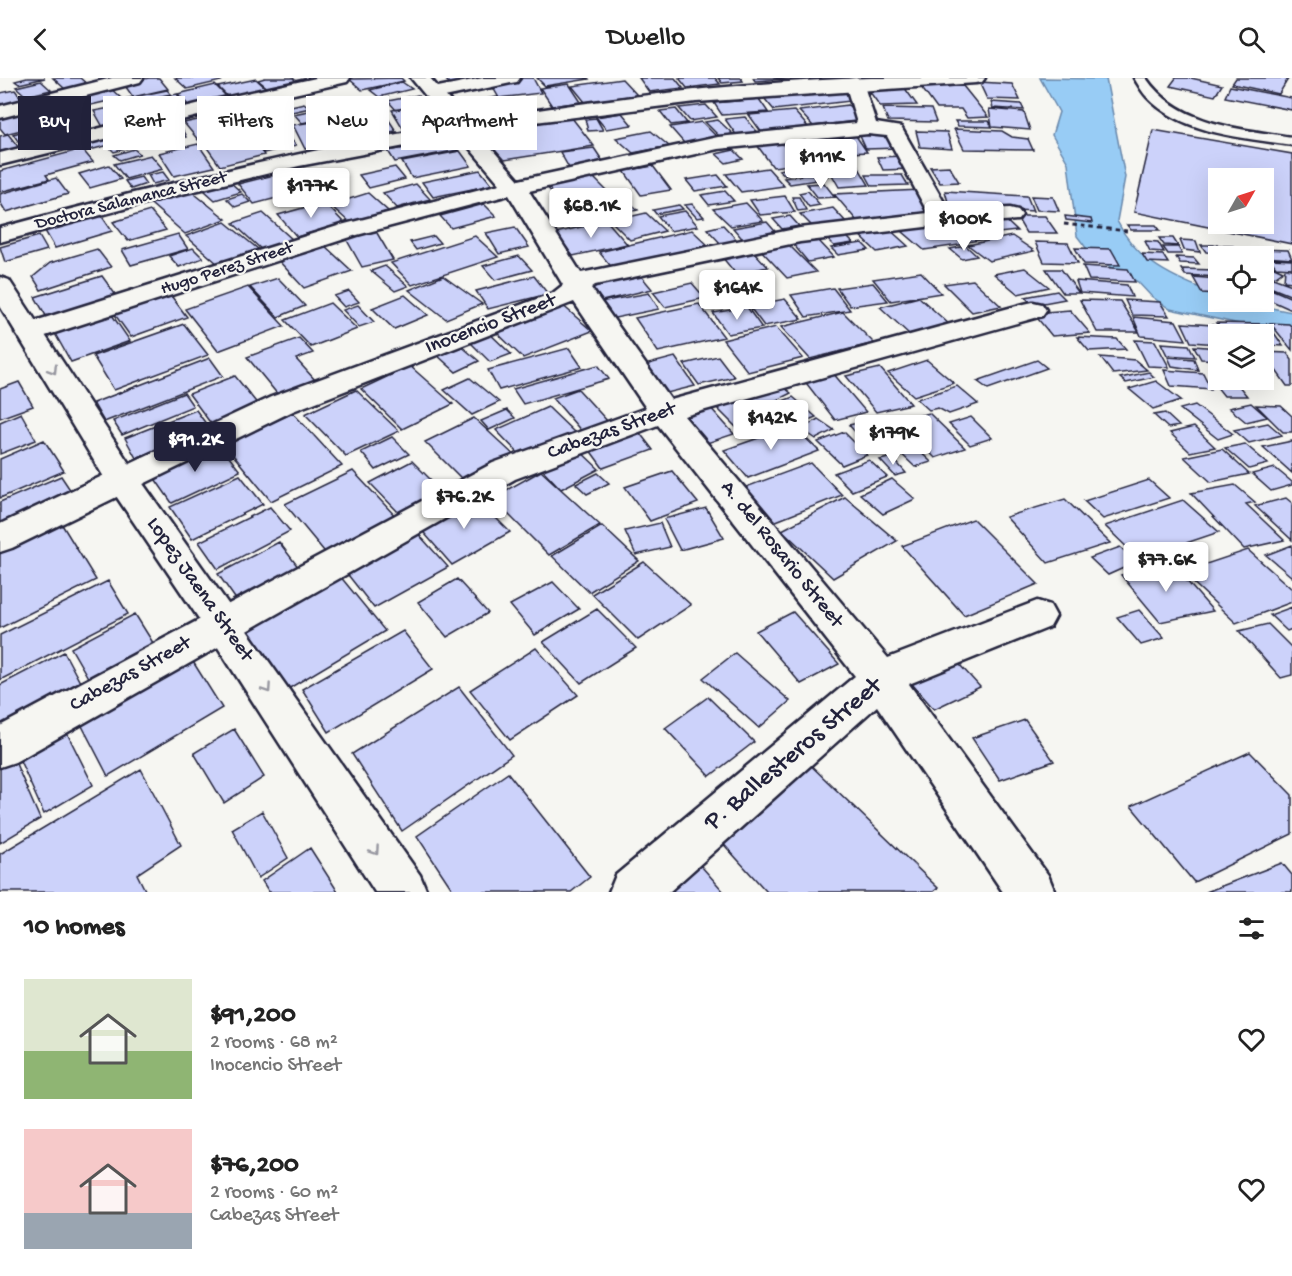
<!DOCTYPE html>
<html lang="en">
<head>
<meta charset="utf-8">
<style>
  body { margin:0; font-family:"Gochi Hand",sans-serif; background:#f2f2f2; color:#222; height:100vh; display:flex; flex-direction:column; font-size:22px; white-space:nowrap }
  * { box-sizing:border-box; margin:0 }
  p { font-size:20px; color:#767676 }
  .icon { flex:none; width:33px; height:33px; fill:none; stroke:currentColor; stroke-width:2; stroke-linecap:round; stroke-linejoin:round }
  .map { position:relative; height:814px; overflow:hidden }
  .drawer { display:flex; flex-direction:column; background:#fff; flex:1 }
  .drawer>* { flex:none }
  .banner { position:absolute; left:18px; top:18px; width:600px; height:54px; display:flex; gap:12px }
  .needle { width:39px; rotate:51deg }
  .controls { position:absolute; left:1208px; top:90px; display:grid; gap:12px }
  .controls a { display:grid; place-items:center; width:66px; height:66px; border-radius:0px; background:#fff; box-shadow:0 6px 24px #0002; font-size:30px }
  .price { position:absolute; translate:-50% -51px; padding:0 14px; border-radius:6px; background:#fff; color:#222; font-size:20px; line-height:39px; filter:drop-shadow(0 2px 3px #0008) }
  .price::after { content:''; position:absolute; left:50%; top:36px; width:18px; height:14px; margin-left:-9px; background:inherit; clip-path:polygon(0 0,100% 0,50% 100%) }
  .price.active { background:#22223b; color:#fff }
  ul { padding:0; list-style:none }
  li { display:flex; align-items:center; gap:18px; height:150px; padding:0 24px }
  li span { display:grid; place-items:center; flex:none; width:168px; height:120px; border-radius:0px; color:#555 }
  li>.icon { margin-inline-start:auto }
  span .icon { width:72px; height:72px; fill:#fffc; stroke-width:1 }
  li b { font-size:26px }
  h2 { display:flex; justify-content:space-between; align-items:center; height:72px; padding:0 24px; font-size:26px }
  .tag { padding:0 21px; border-radius:0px; background:#fff; box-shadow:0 6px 24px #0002; font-size:21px; line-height:54px }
  .tag.active { background:#22223b; color:#fff }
  header { display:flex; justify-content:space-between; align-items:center; height:78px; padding:0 24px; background:#fff; font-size:27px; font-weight:600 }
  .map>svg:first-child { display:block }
  .water { fill:#98ccf5; stroke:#6988ab; stroke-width:1.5 }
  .building { fill:#ccd2fa; stroke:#22223b; stroke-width:1.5; fill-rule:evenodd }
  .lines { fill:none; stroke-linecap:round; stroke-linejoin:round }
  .lane-casing { stroke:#22223b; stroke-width:5 }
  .street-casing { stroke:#22223b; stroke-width:5 }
  .secondary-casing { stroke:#22223b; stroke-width:5 }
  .path { stroke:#22223b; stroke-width:3; stroke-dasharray:4.5 4; stroke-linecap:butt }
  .lane { fill:#f6f6f2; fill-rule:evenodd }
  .street { fill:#f6f6f2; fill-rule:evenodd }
  .secondary { fill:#f6f6f2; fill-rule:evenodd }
  .oneway { stroke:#9797a0 }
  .labels { text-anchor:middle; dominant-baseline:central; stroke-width:4.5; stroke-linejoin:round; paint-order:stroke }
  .far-street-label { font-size:18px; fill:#22223b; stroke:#f6f6f2 }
  .street-label { font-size:21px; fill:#22223b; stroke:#f6f6f2 }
  .near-street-label { font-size:26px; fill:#22223b; stroke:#f6f6f2 }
</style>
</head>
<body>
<header><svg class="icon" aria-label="back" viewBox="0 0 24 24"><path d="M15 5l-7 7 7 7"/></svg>Dwello<svg class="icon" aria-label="search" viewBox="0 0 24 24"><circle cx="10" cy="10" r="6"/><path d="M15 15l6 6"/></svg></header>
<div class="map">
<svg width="1292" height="814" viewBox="0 0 1292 814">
  <rect width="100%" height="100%" fill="#f6f6f2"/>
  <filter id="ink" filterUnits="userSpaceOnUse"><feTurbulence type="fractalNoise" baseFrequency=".0167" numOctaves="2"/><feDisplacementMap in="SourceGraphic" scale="12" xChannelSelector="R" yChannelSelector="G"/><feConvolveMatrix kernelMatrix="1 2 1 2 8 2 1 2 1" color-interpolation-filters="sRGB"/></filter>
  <g filter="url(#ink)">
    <!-- water -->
    <path class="water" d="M1040,0L1106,1L1125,99L1117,143C1138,186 1175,200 1218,217V224H1241L1292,234V255L1240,246L1170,231L1151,218L1138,204L1093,179L1077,158L1068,85L1052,57L1059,34Z"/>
    <!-- building -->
    <path class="building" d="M27,0H45L19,6L15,3Z
      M53,0H80L87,6L65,11Z
      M149,0H159L168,11L133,19L123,5Z
      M175,0H217L221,3L187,11Z
      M265,0H293L298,5L269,11L258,2Z
      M401,0L404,3L362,12L349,1Z
      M444,0H501L453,9Z
      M520,0H533L541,15L499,20L491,6Z
      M537,0H588L589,1L545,8Z
      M639,0H675L683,10L649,14Z
      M679,0H715L720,6L687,10Z
      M718,0H741L743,3L722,5Z
      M753,0H799L755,3Z
      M1176,0H1191L1222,7L1215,18L1170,8Z
      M1236,0H1281L1288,1L1279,16L1232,6Z
      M256,1L268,12L230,21L218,9Z
      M622,1L637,17L585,24L572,8Z
      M41,3L51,12L26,18L16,9Z
      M402,4L412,11L379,19L370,12Z
      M979,4L1012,6L1020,22L987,21Z
      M569,6L581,24L552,28L540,10Z
      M215,7L229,21L191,30L178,16Z
      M963,8L988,39L967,40L961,31H937L921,9Z
      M1230,8L1292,20V32L1225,19Z
      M109,9L121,20L87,28L75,18Z
      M904,9L917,27L880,28L867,10Z
      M851,11L859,22L774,32L764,20Z
      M15,12L24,24L0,29V15Z
      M167,12L171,16L127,25L124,21Z
      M177,16L188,31L139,42L129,26Z
      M418,17L427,25L396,32L388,23Z
      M497,19L505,28L513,27L519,34L469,43L456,26Z
      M75,20L89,33L52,43L39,30Z
      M356,21L365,27L344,33L335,26Z
      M759,21L768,34L722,37L714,25Z
      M270,22L284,37L254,44L239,29Z
      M991,24L1021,26L1024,32L993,30Z
      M304,25L310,30L292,34L287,29Z
      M429,26L442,45L404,52L392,32Z
      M126,27L136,42L103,49L94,33Z
      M706,27L717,39L690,43L679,30Z
      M848,27L864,42L813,48L799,33Z
      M332,28L340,37L302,45L294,36Z
      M34,29L50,45L5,56L0,50V38Z
      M883,30L931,31L936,44L888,43Z
      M676,31L687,45L671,47L660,33Z
      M989,31L1024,34L1030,52L992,49Z
      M383,33L396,53L366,58L355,38Z
      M794,33L809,50L762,55L749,37Z
      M622,35L632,47L606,51L596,39Z
      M220,37L236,54L199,63L184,45Z
      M349,38L363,60L305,71L293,47Z
      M745,39L759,56L737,58L725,41Z
      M572,40L594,68L498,83L481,53Z
      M596,40L603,52L588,53L585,41Z
      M718,42L733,56L720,59L705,44Z
      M178,43L186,59L161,64L153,48Z
      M955,43H989L992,49L958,48Z
      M61,44L73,58L23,70L13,56Z
      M702,44L717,59L684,65L670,49Z
      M281,50L296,67L264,75L250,57Z
      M145,51L156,62L140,66L129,55Z
      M954,51L1002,53L1012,59L1028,61L1033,72L964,71Z
      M1153,52L1292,76V166L1134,134ZM1218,100H1263V146H1218Z
      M651,53L669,68L633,75L616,60Z
      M916,53L947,54L952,71L920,69Z
      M117,54L125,63L86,73L78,64Z
      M246,54L264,77L220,88L203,64Z
      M854,55L867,74L832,76L821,57Z
      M890,55L898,70L866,71L859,56Z
      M8,56L20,71L0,76V58Z
      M802,58L820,81L799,83L781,60Z
      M778,60L798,86L773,89L754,63Z
      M450,62L458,72L395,84L388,73Z
      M127,64L132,69L114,74L109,69Z
      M198,66L214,89L174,98L159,75Z
      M594,70L604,85L569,90L560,74Z
      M82,71L93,84L46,97L49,101L0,114V93Z
      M134,71L140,76L120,82L114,77Z
      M734,72L743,81L726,85L716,76Z
      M460,73L471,88L412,100L402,84Z
      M151,77L163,91L126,101L114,86Z
      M904,78L911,91L883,92L877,79Z
      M853,80L869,107L839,109L823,81Z
      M109,87L121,101L90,110L79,96Z
      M653,88L671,112L641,117L624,93Z
      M799,88L805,94L785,97L779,92Z
      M815,88L827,98L819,99L808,89Z
      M949,88L959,104L940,105L930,89Z
      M395,89L405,101L369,110L359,97Z
      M768,90L784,108L741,114L726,96Z
      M294,92L311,111L254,126L238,106Z
      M480,92L492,107L433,119L422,104Z
      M163,94L169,102L153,106L148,97Z
      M811,96L817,102L790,106L784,100Z
      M718,97L727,108L695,113L686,102Z
      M866,97H902L908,107L872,108Z
      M141,99L146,106L131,111L125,103Z
      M593,99L610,116L562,127L547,109Z
      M56,100L68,116L6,134L0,124V116Z
      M230,104L241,114L215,122L204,112Z
      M824,105L835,119L818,120L807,106Z
      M416,106L430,121L397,130L383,115Z
      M921,112L937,135L857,143L834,116Z
      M191,113L226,141L185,156L151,126Z
      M725,113L734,123L709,127L701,117Z
      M808,113L820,127L809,129L799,115Z
      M945,113L1027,118L1033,133L949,128Z
      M368,115L388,133L350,145L330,127Z
      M242,116L250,124L235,129L227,121Z
      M620,116L638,132L576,148L559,132Z
      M785,118L795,134L760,137L750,122Z
      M1031,118L1053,119L1059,133L1037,132Z
      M792,119H799L806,132L798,133Z
      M324,124L344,145L297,159L278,137Z
      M746,125L763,143L731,148L713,131Z
      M484,126L496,138L451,150L440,138Z
      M692,126L704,139L697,140L685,127Z
      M679,127L683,131L656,136L653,132Z
      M833,130L847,145L814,150L800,136Z
      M150,133L166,152L128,163L113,144Z
      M685,133L698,148L670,153L658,138Z
      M263,135L293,162L263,173L233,145Z
      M646,135L665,153L630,162L611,143Z
      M101,137L112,153L55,170L45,153Z
      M790,138L799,148L782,151L773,141Z
      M1001,138L1017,153L989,156L974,141Z
      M1016,138H1045L1057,155H1026Z
      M1065,138L1091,141L1092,145L1066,142Z
      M607,143L627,166L573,178L555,155Z
      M946,143L966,166L924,172L895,147Z
      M225,144L258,171L218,186L186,158Z
      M767,144L780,159L746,165L733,150Z
      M723,147L738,163L722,167L707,151Z
      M1127,147H1156L1160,152H1131Z
      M515,149L529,169L499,176L486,155Z
      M374,150L393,182L362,189L344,157Z
      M888,150L908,168L877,174L857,155Z
      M692,152L710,169L614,192L599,174Z
      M976,152L986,161L967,164L957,154Z
      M178,156L188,171L131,187L122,172Z
      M845,157L853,165L834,168L826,160Z
      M39,158L47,172L5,184L0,169Z
      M434,158L440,165L416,172L410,164Z
      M475,158L498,179L412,207L391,185Z
      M1012,158L1034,173L989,183L968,167Z
      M1159,160H1173L1178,168L1164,167Z
      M818,162L834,179L808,184L793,166Z
      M1180,162L1196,163L1200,174L1184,172Z
      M1145,163L1158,164L1164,174L1150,173Z
      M786,164L816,194L787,200L758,169Z
      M1035,164L1068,165L1078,185L1044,184Z
      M862,165L869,172L838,177L831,170Z
      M324,167L352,193L304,210L278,182Z
      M1201,167H1214L1220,175L1206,174Z
      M1217,167L1233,168L1243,178H1226Z
      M966,168L977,178L962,181L950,171Z
      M1163,169H1178L1182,176H1168Z
      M193,170L203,180L179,189L169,178Z
      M1075,170L1111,171L1120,187L1084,186Z
      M97,171L111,189L41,212L33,199L50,185Z
      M1258,171L1288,172L1292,181L1265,179Z
      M753,173L768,189L736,196L722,179Z
      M1142,176L1163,177L1168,185L1147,184Z
      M519,178L532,192L495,202L483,188Z
      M1176,179L1194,180L1199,186L1180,185Z
      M1270,181L1292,182V190L1276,189Z
      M1263,184L1283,193L1269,203L1263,200Z
      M385,188L408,208L395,213L371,193Z
      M1083,188L1128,191L1135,204L1089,202Z
      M1025,190L1049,209L1018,216L994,196Z
      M1285,190L1292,191V204L1284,203Z
      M1046,191H1061L1079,215H1063Z
      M1181,191L1215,192L1218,199L1185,197Z
      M637,193L652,211L602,223L588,203Z
      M921,194L941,215L891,223L873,201Z
      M102,198L118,220L49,243L35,219Z
      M443,198L482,226L446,241L409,212Z
      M534,198L548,216L488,231L476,213Z
      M1193,199L1218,201V216L1202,215Z
      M278,200L305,228L278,239L250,209Z
      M1273,200L1292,207V218L1265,207Z
      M973,202L1001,228L972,234L944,206Z
      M1076,203L1127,207L1132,219L1080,215Z
      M692,205L705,220L665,229L653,214Z
      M873,205L888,223L850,228L837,210Z
      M248,209L284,248L218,273L185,231Z
      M833,210L850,232L806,239L791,217Z
      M1271,211L1292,220V232L1263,219Z
      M349,213L359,224L344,229L334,218Z
      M1057,213L1065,221L1033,227L1025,219Z
      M169,215L187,239L131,259L113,234Z
      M649,215L659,231L610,241L600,224Z
      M405,217L428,237L394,251L372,230Z
      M919,219L949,246L909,256L880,229Z
      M785,221L802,241L764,248L749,228Z
      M1080,222L1120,223L1139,254H1097Z
      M1125,222L1160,224L1169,238L1132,237Z
      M1243,224H1258L1262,229L1246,228Z
      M330,225L357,251L311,269L285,242Z
      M560,225L592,253L523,280L492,250Z
      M699,226L724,259L658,274L635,240Z
      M358,227L374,244L359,249L343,232Z
      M747,229L762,250L728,256L713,235Z
      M1070,232L1090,255L1052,258L1033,235Z
      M110,234L130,263L71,284L54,254Z
      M843,234L874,265L810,281L781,249Z
      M1133,239L1176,243L1186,262L1141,258Z
      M1182,245L1213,247L1218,257V266L1191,264Z
      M1216,245L1268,246L1283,268L1263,267V256H1224Z
      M1270,245L1289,246L1292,249V272Z
      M184,246L208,277L114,312L93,278Z
      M776,249L803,280L748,294L723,262Z
      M485,251L511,276L490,284L465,259Z
      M1077,259L1117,261L1126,271L1089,273Z
      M299,260L313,275L296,281L316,303L279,318L247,279Z
      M1135,262L1155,263L1169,289L1148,288Z
      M1161,265L1189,267L1195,279L1167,277Z
      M460,267L479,283L456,294L437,277Z
      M1194,268L1218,270V282L1201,281Z
      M569,270L582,289L499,312L488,292Z
      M1263,274L1287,275L1292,282V308H1287Z
      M718,278L734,299L699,307L684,286Z
      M675,279L695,308L663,316L645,287Z
      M1100,279L1135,282L1147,292L1113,296Z
      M1168,279L1194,281L1198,292L1172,288Z
      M210,280L223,298L104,344L93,325Z
      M927,282L954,305L914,318L888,295Z
      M1037,282L1047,290L988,311L977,303Z
      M598,287L609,301L523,326L513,311Z
      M410,288L453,326L402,351L361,311Z
      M880,290L911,326L876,334L846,298Z
      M1164,292L1203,295L1211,311L1171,308Z
      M832,294L866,334L835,342L803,301Z
      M1149,294L1154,299L1126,305L1120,300Z
      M235,298L259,328L212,347L189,316Z
      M470,300L499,324L472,337L444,312Z
      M1234,302L1247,318H1224L1212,303Z
      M1244,302H1263L1266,307L1247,306Z
      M1156,303L1181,322L1153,331L1129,311Z
      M19,304L33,328L0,340V311Z
      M777,304L791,315L755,333L737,319Z
      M957,308L978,326L949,336L938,330L929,332L917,321Z
      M578,311L609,345L583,355L553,320Z
      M356,312L399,353L346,378L305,336Z
      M184,315L193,328L122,357L113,343Z
      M793,319L816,339L798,346L775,326Z
      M735,321L762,348L743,356L716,329Z
      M1251,325L1267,339L1246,344L1229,330Z
      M1195,327L1233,356L1218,361L1180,331Z
      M1256,327L1281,328L1292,338V354H1283Z
      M709,328L734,356L707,365L682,337Z
      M548,329L575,355L522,379L496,352Z
      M196,332L209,350L136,380L125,360Z
      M507,332L515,340L489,352L481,343Z
      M21,335L36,362L0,376V344Z
      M293,335L342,388L271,423L224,366Z
      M929,335L965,370L935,380L899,343Z
      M1165,335L1179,348L1168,350L1154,337Z
      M875,338L904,357L895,362L866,344Z
      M971,339L992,360L970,367L949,346Z
      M474,340L516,379L466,405L425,364Z
      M818,341L834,352L816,361L802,351Z
      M862,344L877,360L864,364L849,347Z
      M1268,345L1282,357L1249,365L1234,352Z
      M793,348L819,373L748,400L724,372Z
      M1194,349L1215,369L1190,374L1170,355Z
      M636,350L653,372L603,390L587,368Z
      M844,354L867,377L842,387L818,364Z
      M392,359L409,376L376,392L361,374Z
      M44,362L64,393L0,420V381Z
      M909,363L931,384L915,389L893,368Z
      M1292,363V395L1263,369Z
      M218,365L240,393L172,425L151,395Z
      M1245,366L1268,386L1249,391L1225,370Z
      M578,371L599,391L561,411L540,389Z
      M1222,371L1249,396L1211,404L1184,379Z
      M892,379L906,395L895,398L880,382Z
      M869,382L887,399L852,413L834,395Z
      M412,383L444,415L402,438L370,405Z
      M811,385L842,417L766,447L738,412Z
      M1275,390L1292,404V407L1271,413L1252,396Z
      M353,393L399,442L329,479L285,426Z
      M541,393L600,447L549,477L492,420Z
      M672,393L698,425L650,443L625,409Z
      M598,395L609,405L587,416L576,406Z
      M240,397L263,426L192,461L170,429Z
      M61,398L75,419L0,453V424Z
      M892,401L915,421L883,436L860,416Z
      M1149,402L1169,420L1103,441L1084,423Z
      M1235,407L1255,424L1246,426L1284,462L1244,471L1191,415Z
      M475,419L510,454L452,487L418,448Z
      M845,419L897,463L833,500L782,452Z
      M1286,420L1292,425V462L1255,428Z
      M1065,421L1110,465L1048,485L1006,439Z
      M1183,422L1219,454L1139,481L1105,448Z
      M270,429L290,453L218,491L199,464Z
      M706,430L724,460L680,472L664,441Z
      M973,441L1038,506L964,537L902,468Z
      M61,445L96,502L0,550V473Z
      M660,445L670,469L636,477L625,453Z
      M602,448L639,483L589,514L552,478Z
      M413,450L448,489L374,530L341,488Z
      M279,464L299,490L237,523L218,496Z
      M1292,467V499L1266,477Z
      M1120,469L1137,484L1108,497L1090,480Z
      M1248,472L1292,511V524L1236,545L1182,494Z
      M644,484L691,527L638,562L592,516Z
      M1171,485L1213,533L1160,544L1121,497Z
      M335,492L385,553L288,611L240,543Z
      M457,501L488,535L447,559L418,524Z
      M108,503L128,536L0,602V557Z
      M553,504L579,531L535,557L510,527Z
      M1292,529V551L1287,553L1270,537Z
      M597,531L636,570L581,605L543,564Z
      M1139,532L1164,560L1141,567L1117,539Z
      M793,534L839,586L801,606L756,553Z
      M135,536L155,568L90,603L71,570Z
      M1268,546L1292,570V597L1281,600L1239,553Z
      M403,553L433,591L329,654L302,611Z
      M536,570L578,617L510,662L470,612Z
      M64,574L82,608L0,649V607Z
      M735,575L790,623L759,650L703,600Z
      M950,576L980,609L934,631L905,598Z
      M190,579L222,630L108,698L79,642Z
      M459,609L512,677L402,753L352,676Z
      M708,619L754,664L710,698L665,650Z
      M1025,642L1054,683L1000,702L972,660Z
      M64,649L93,707L44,736L17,676Z
      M234,651L264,699L224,725L194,675Z
      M1250,674L1292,717V756L1194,804L1131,728Z
      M799,676L938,810L933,814H767L708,749Z
      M13,679L40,741L0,765V686Z
      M141,691L181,767L137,796L146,814H0V776Z
      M508,695L590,799L571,814H454L417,758Z
      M262,733L288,780L258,800L232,751Z
      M310,770L338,814H269L262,803Z
      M694,780L724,814H653Z
      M1282,785L1292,797V814H1206Z"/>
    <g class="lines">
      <!-- lane casing -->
      <g class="lane-casing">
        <path id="lane" d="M1134,0H1146C1178,47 1240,51 1292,59V67C1245,60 1182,56 1147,19C1142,14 1138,6 1134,0Z"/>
      </g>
      <!-- street casing -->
      <g class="street-casing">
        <path id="street" d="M112,0H143L140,4L0,40V28Z
          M316,0H350L347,4L206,36L0,87V75L205,24Z
          M483,0H520L517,4L511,5L435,21L428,19L426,15L428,11Z
          M856,0L863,5L876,45L901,49L949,133L1010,130L1018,132L1022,137L1018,142L942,147L800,164L595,207L591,210L671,322L1024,226L1033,224L1042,226L1046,232L1042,238L684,338L888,580L1037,523L1050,527L1056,538L1050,549L909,606L1048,797L1055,814H1003L877,628L669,814H609L616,797L855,598L658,347L515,401L15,684L0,689V648L493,385L646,330L574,224L293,333L12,470L0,474V446L271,319L553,215L563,207L509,117L357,157L39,260L29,262L19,260L15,254L19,248L341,147L500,106L456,54L453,50L456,46H470L519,102L718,59L857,45L845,5L848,1ZM868,56L887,58L928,135L800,150L581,195L529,113L718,71Z"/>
      </g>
      <!-- secondary casing -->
      <g class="secondary-casing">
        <path id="secondary" d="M411,0H430L467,43C601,21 736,4 871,0C909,0 947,0 985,0L982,4L976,5L696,24L527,45L299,88L157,122L0,164V150C149,109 298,74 449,46Z
          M0,199L9,202L134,393L420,797L427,814H375L210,557L110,409L0,228Z"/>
      </g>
      <!-- path -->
      <path class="path" d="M1064,146L1127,153"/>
      <!-- lane -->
      <use href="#lane" class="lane"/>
      <!-- street -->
      <use href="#street" class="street"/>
      <!-- secondary -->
      <use href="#secondary" class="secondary"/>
    </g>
    <!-- one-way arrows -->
    <defs><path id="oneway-chevron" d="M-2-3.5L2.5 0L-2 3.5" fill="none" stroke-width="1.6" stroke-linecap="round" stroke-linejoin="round" transform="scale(1.5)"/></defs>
    <g class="oneway">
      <use href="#oneway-chevron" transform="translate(53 292) rotate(58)"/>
      <use href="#oneway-chevron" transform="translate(267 611) rotate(56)"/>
      <use href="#oneway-chevron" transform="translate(375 773) rotate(56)"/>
    </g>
  </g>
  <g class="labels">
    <!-- far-street labels -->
    <g class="far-street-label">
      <text transform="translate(131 123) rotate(-14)">Doctora Salamanca Street</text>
      <text transform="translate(227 191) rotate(-18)">Hugo Perez Street</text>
    </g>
    <!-- street labels -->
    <g class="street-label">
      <text transform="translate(491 247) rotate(-21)">Inocencio Street</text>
      <text transform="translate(612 354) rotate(-20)">Cabezas Street</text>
      <text transform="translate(781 477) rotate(51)">A. del Rosario Street</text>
      <text transform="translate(199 512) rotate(55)">Lopez Jaena Street</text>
      <text transform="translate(131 597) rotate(-29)">Cabezas Street</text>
    </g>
    <!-- near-street labels -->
    <g class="near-street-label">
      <text transform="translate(794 677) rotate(-40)">P. Ballesteros Street</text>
    </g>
  </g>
</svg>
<div class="controls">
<a><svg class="needle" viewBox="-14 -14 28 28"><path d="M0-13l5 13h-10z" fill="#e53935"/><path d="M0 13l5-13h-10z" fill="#767676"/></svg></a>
<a><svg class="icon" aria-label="locate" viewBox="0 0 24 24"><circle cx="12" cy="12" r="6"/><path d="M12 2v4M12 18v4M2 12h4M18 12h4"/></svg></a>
<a><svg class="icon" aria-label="layers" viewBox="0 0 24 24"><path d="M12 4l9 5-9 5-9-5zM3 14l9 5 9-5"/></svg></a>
</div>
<b class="price" style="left:821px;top:112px">$111K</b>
<b class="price" style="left:311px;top:141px">$177K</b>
<b class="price" style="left:591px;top:161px">$68.1K</b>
<b class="price" style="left:964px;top:174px">$100K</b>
<b class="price" style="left:737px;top:243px">$164K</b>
<b class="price" style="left:771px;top:373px">$142K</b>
<b class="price" style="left:893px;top:388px">$179K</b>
<b class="price active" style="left:195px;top:395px">$91.2K</b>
<b class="price" style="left:464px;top:452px">$76.2K</b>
<b class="price" style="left:1166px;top:515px">$77.6K</b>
<div class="banner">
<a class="tag active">Buy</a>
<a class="tag">Rent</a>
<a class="tag">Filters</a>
<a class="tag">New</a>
<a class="tag">Apartment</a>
</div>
</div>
<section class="drawer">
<h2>10 homes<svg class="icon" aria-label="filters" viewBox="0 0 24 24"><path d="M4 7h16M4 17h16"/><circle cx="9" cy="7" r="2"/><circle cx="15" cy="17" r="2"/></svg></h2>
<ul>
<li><span style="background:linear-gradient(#dfe7d0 60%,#8fb573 0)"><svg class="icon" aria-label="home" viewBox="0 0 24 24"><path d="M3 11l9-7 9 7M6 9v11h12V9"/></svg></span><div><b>$91,200</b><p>2 rooms · 68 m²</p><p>Inocencio Street</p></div><svg class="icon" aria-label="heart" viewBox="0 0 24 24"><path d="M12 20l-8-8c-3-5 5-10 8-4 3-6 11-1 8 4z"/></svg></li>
<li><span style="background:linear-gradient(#f6c9c9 70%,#9aa5b1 0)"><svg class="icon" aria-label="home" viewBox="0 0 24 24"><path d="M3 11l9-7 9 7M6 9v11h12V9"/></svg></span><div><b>$76,200</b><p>2 rooms · 60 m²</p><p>Cabezas Street</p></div><svg class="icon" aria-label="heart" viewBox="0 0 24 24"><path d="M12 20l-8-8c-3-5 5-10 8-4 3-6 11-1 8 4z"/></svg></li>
</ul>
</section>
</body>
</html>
